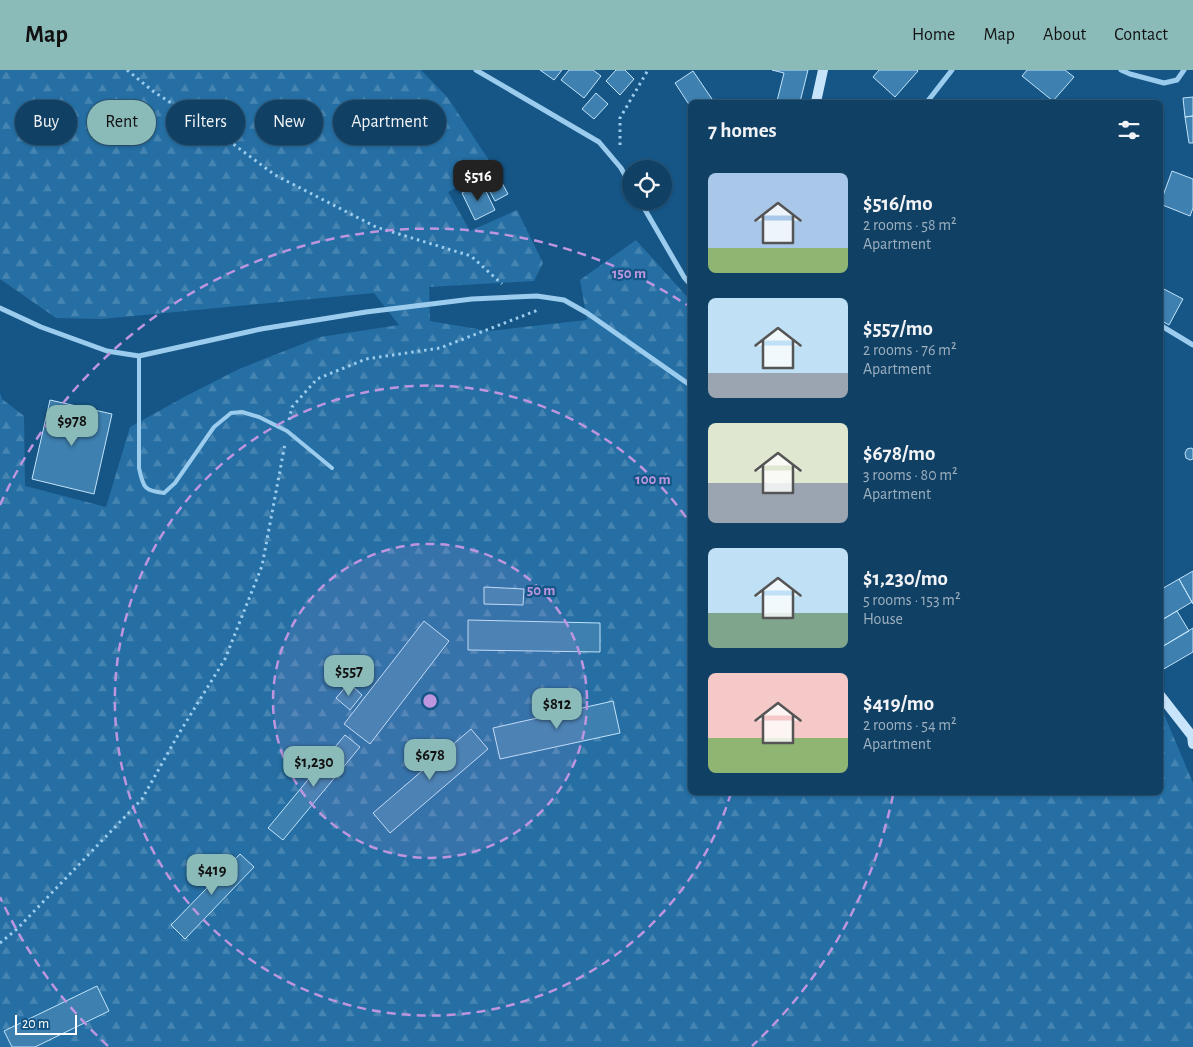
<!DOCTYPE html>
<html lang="en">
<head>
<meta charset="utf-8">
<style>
  body { margin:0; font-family:"Alegreya Sans",sans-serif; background:#1e4b6d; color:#f1f3f6; height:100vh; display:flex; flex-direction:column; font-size:19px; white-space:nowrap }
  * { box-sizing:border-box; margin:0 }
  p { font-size:16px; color:#9cafbf }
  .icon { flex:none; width:28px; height:28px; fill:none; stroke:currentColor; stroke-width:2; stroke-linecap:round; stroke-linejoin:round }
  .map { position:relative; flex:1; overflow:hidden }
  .sheet { position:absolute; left:688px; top:30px; width:475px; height:695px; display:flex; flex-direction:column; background:#104064; border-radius:8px; box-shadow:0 1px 4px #0004,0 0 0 1px #305978 }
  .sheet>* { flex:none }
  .top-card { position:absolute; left:15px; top:30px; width:475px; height:45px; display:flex; gap:10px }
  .controls { position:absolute; left:622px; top:90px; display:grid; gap:10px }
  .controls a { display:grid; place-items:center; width:50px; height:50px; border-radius:50%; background:#104064; box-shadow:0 1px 4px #0004,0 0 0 1px #305978; font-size:25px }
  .scale { position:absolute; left:15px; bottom:12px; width:62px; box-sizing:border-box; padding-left:5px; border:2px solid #fff; border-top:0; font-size:14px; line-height:18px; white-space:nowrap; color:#fff; -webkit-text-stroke:4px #165686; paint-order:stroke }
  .price { position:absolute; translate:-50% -42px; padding:0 11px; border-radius:10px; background:#8bbbb9; color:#111; font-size:16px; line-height:32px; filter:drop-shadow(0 1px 2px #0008) }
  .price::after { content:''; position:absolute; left:50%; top:30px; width:15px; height:11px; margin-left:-8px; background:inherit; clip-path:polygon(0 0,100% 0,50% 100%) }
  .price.selected { background:#222; color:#fff }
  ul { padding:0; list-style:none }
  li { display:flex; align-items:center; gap:15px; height:125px; padding:0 20px }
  li span { display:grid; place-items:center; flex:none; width:140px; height:100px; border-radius:8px; color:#555 }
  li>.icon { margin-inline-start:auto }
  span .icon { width:60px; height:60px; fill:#fffc; stroke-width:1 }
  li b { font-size:21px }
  h2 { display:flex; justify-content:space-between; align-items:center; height:60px; padding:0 20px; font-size:21px }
  .tag { padding:0 18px; border-radius:22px; background:#104064; box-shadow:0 1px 4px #0004,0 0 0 1px #305978; font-size:18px; line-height:45px }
  .tag.selected { background:#8bbbb9; color:#111 }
  header { display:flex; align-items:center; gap:30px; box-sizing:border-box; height:70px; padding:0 25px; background:#8bbbb9; color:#111 }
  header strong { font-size:24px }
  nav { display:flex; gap:28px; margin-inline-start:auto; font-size:18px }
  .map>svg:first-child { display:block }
  .forest { fill:url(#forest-firs) }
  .building { fill:#3e80b0; stroke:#c1e3fa }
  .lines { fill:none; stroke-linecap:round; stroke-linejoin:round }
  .path { stroke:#9bccee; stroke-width:3; stroke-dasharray:2.5 4; stroke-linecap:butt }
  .lane { stroke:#9bccee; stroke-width:4 }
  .street { stroke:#9bccee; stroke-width:5 }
  .secondary { stroke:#c8e4fa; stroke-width:10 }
  .ring { fill:none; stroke:#bd96df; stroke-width:2.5; stroke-dasharray:9 6 }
  .centre { fill:#bd96df; stroke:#165686; stroke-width:2.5 }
  .ring-label { font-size:15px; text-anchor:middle; font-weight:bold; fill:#bd96df; stroke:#165686; stroke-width:4.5; stroke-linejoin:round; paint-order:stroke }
</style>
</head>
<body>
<header>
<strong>Map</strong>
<nav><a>Home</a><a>Map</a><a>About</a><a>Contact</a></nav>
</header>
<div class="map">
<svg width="1193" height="977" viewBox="0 0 1193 977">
  <defs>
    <pattern id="forest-firs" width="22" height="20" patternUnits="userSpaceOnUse" patternTransform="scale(1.25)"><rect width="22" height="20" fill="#256fa4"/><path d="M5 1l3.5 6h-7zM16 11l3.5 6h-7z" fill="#4685b2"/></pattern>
  </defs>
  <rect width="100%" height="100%" fill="#165686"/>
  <!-- forest -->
  <path class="forest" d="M0,0H421L448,28L494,98L448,122L470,161L517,140L543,193L534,211L429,217L430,251L489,261L587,250L580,210L636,170L690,230V722H1160V635L1193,713V977H0V323L2,329L24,346L25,416L106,437L130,357L186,326L239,299L320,267L399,255L374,223L102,249L56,248L0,209Z"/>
  <!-- building -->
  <path class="building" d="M540,0H562L554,10Z
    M569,0H593L601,6L584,28L561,10Z
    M616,0H625L634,9L620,25L606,11Z
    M772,0H808L800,32H784L777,31L784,3Z
    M879,0H917L918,1L895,27L873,7Z
    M1027,0H1065L1074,7L1053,31L1022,6Z
    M693,1L712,29L707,32H690V36L675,13Z
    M596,23L608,34L594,49L582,39Z
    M1193,27V46L1185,47L1183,28Z
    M1193,46V73H1189L1185,47Z
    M1172,101L1193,109V138L1190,146L1160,134Z
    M497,104L508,124L495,131L484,111Z
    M482,113L495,140L475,150L462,123Z
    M1160,217L1183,229L1169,255L1160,250Z
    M50,330L112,344L94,424L32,409Z
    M1191,378L1193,379V389L1190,390L1186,388L1185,383L1187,379Z
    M1193,501V534L1179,509Z
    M1179,509L1192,532L1160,551V520Z
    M484,517L524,519L523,535L484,534Z
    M1177,541L1189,561L1160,578V551Z
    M468,550L600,553V582L468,580Z
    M424,551L449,571L370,674L344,654Z
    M1193,558V582L1162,600L1160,596V578Z
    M349,613L362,625L350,640L336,628Z
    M613,631L620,663L500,689L493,658Z
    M471,659L488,679L390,763L373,743Z
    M345,665L360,677L283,770L268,758Z
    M240,784L254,797L185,869L171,855Z
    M97,916L109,941L35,977H12L4,961Z"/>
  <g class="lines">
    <!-- path -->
    <path class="path" d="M127,0L154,22L217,62L275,105L376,157L471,186L502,214
      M620,75V48L648,0
      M289,350L292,337L317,309L366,289L440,278L538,240
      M0,873L17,859L142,729L178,665L225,589L262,496L285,374"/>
    <!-- lane -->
    <path class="lane" d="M139,286V398C143,417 144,421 164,423L175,413L214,357L231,343L242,342L259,347L287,361L332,398"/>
    <!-- street -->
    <path class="street" d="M476,0L599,72L621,98L631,116
      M1121,0L1130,4L1164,13L1177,10L1184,0
      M927,32L952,0
      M640,131L684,207L690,214
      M0,238L41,257L107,281L139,286L261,259L366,242L472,229L537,226L564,230L587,243L690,315
      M1160,255L1193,275"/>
    <!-- secondary -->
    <path class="secondary" d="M816,32L823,0
      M1160,625L1192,666L1193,674"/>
  </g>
  <!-- distance rings -->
  <circle cx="430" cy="631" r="157" fill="#bd96df" fill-opacity=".12"/>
  <g class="ring">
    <circle cx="430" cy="631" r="157"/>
    <path d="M731 723A315 315 0 1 1 690 453"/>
    <path d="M893 725A472 472 0 0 1 752 976M108 976A472 472 0 0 1 0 827M0 435A472 472 0 0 1 687 235"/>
  </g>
  <circle cx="430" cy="631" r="8" class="centre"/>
  <g class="ring-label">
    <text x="629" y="208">150 m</text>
    <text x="653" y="414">100 m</text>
    <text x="541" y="525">50 m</text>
  </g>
</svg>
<div class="controls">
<a><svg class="icon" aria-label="locate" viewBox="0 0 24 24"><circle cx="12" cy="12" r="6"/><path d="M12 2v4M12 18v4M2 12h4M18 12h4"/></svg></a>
</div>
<div class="scale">20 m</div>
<b class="price selected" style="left:478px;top:132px">$516</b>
<b class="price" style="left:72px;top:377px">$978</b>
<b class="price" style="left:349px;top:627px">$557</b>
<b class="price" style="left:557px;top:660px">$812</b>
<b class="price" style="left:430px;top:711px">$678</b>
<b class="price" style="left:314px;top:718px">$1,230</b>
<b class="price" style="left:212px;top:826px">$419</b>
<div class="top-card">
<a class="tag">Buy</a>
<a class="tag selected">Rent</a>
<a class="tag">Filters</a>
<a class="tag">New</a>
<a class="tag">Apartment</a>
</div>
<section class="sheet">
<h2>7 homes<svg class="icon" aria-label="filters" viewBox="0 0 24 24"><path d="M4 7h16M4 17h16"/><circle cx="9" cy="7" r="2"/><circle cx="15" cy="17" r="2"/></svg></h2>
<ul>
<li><span style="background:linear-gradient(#a9c7e8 75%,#8fb573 0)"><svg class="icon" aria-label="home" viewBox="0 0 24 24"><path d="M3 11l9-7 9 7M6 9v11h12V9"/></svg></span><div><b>$516/mo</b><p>2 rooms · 58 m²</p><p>Apartment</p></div></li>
<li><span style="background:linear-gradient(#bfe0f5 75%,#9aa5b1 0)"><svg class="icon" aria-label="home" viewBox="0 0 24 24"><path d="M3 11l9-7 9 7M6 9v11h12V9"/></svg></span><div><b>$557/mo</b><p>2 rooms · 76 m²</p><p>Apartment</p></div></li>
<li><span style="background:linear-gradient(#dfe7d0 60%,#9aa5b1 0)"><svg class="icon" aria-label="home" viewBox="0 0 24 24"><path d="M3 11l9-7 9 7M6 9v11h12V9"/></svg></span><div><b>$678/mo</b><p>3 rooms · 80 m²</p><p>Apartment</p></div></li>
<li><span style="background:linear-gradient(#bfe0f5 65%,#7fa58c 0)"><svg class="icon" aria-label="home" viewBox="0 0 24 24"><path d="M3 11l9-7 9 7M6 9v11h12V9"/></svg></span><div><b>$1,230/mo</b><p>5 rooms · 153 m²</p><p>House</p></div></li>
<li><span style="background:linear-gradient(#f6c9c9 65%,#8fb573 0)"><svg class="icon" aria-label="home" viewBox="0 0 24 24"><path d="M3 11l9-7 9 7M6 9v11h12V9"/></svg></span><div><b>$419/mo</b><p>2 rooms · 54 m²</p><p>Apartment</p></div></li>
</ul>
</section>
</div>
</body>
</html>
